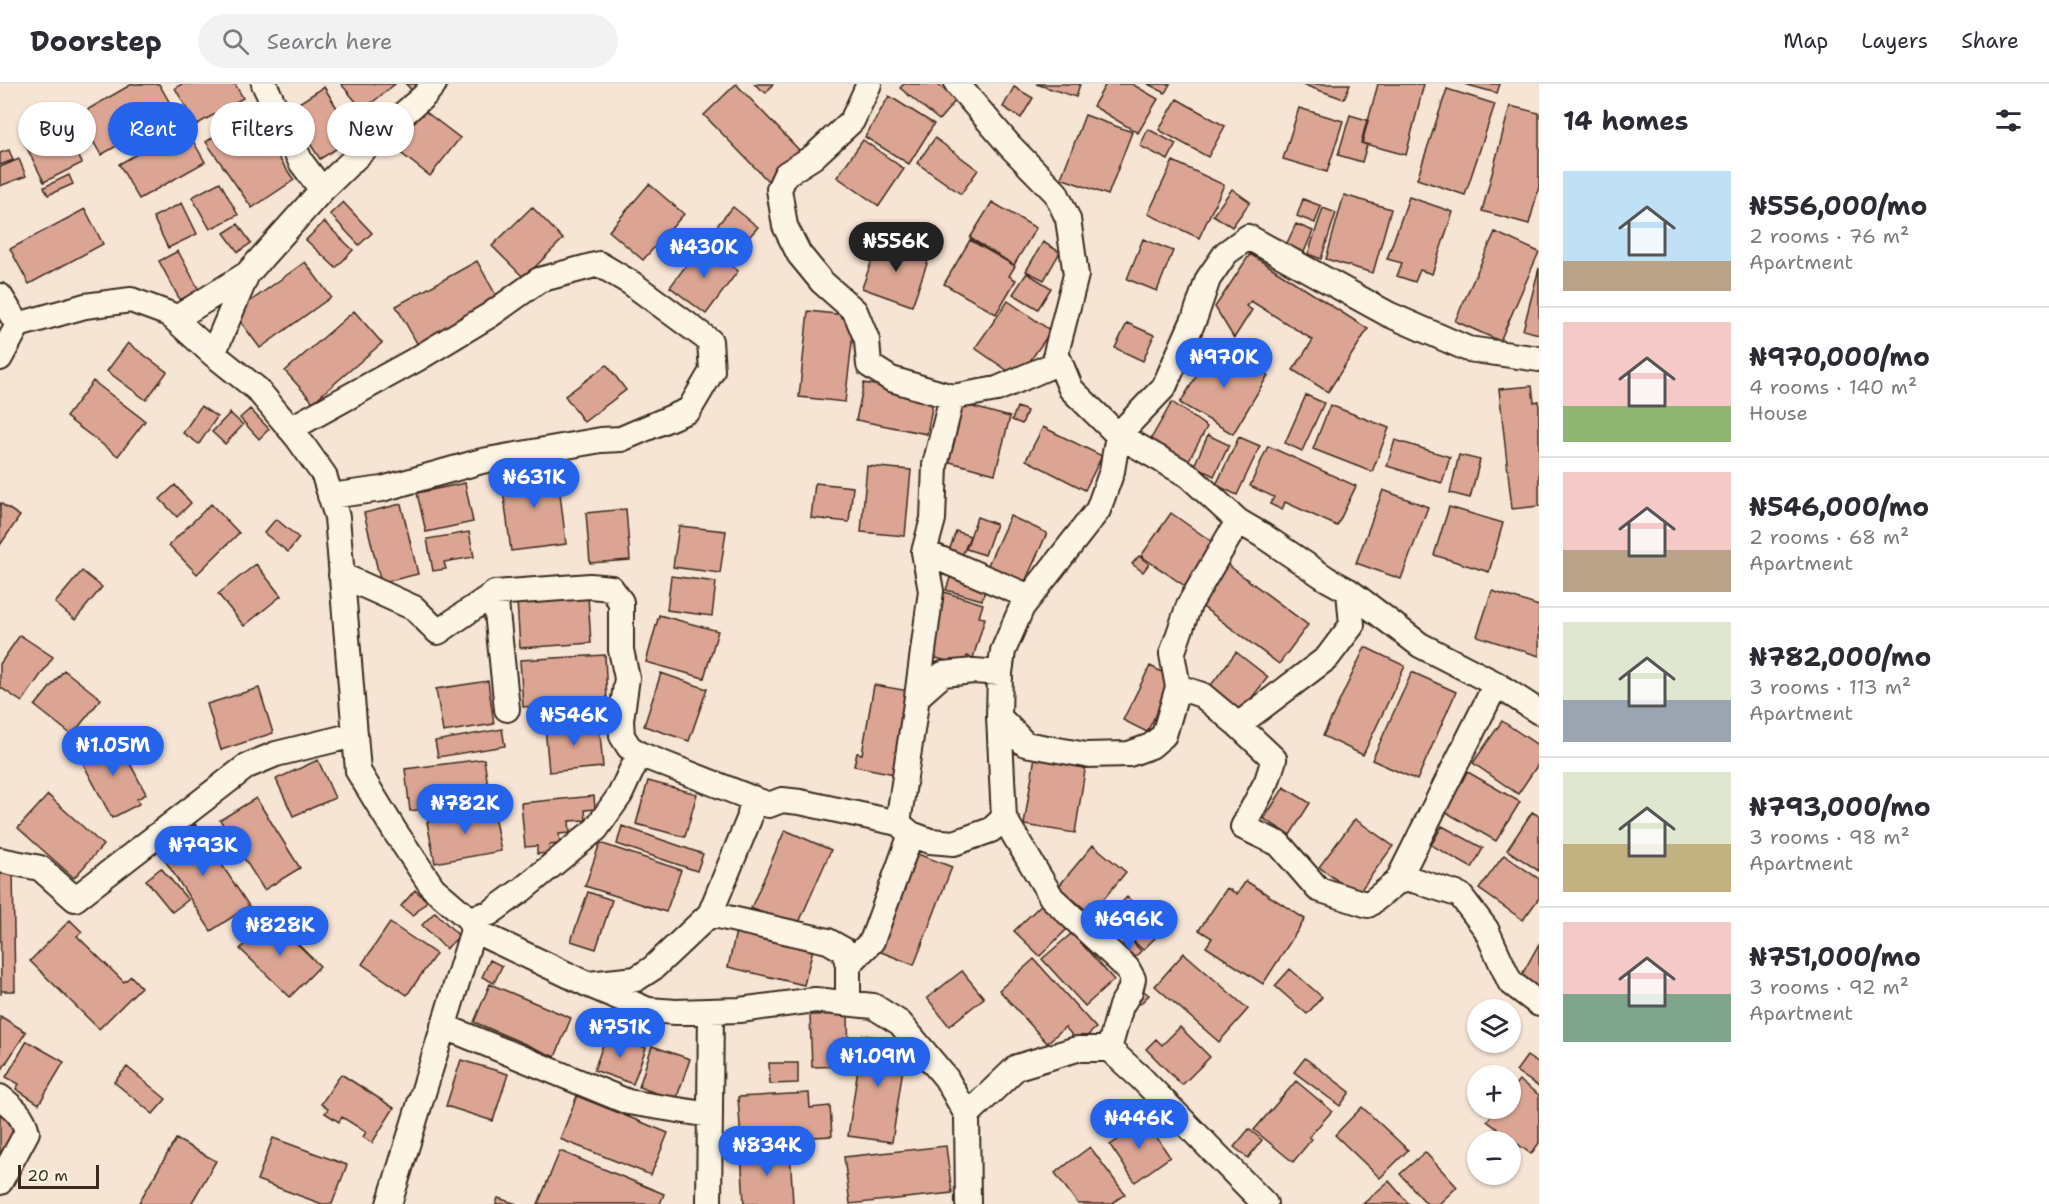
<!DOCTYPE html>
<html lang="en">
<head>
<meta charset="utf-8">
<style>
  body { margin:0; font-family:"Shantell Sans",sans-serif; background:#f2f2f3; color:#2b2b33; height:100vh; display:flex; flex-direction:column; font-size:22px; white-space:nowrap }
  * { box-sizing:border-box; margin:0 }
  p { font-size:20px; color:#7c7c81 }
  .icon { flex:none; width:33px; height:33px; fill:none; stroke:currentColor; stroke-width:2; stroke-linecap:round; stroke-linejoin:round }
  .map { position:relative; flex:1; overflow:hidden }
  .drawer { display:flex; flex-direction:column; background:#fff; width:510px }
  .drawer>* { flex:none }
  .guide { position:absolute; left:18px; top:18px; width:570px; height:54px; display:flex; gap:12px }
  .fabs { position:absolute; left:1467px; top:915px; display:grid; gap:12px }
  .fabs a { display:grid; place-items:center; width:54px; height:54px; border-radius:50%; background:#fff; box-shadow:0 2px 4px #0004; font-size:30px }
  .scale { position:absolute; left:18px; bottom:15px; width:81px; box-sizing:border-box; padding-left:6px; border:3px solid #3b2a1e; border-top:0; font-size:16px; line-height:21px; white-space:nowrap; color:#3b2a1e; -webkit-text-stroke:4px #fcf5e5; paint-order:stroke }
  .price { position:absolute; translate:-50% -51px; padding:0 14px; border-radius:21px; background:#2563eb; color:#fff; font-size:20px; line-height:39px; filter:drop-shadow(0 2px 3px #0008) }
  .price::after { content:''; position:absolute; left:50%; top:36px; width:18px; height:14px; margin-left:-9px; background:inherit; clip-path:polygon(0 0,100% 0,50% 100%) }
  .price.active { background:#222; color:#fff }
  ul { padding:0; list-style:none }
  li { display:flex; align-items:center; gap:18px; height:150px; padding:0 24px }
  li+li { border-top:2px solid #e1e1e2 }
  li span { display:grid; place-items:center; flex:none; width:168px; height:120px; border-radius:0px; color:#555 }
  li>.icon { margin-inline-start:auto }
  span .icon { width:72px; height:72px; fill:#fffc; stroke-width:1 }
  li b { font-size:26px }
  h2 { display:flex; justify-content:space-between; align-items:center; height:72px; padding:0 24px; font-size:26px }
  .tag { padding:0 21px; border-radius:27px; background:#fff; box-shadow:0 2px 4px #0004; font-size:21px; line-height:54px }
  .tag.active { background:#2563eb; color:#fff }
  header { display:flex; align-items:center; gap:36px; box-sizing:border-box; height:84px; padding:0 30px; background:#fff; border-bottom:2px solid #e1e1e2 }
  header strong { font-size:28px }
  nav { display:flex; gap:33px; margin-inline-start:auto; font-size:21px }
  .search { width:420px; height:54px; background:#f2f2f3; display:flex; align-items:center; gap:15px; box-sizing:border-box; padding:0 21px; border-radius:33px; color:#7c7c81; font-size:22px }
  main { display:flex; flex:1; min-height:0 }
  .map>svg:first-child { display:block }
  .building { fill:#dca593; stroke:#3b2a1e; stroke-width:1.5 }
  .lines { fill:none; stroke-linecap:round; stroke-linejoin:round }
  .street-casing { stroke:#3b2a1e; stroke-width:28 }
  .street { stroke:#fcf5e5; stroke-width:24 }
</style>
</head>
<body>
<header>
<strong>Doorstep</strong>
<div class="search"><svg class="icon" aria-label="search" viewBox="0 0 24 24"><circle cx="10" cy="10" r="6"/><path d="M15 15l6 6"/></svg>Search here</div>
<nav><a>Map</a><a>Layers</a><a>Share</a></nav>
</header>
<main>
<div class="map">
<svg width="1539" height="1120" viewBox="0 0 1539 1120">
  <rect width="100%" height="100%" fill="#f6e5d5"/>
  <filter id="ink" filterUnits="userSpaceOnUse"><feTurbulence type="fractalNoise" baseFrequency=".0167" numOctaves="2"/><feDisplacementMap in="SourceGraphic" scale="12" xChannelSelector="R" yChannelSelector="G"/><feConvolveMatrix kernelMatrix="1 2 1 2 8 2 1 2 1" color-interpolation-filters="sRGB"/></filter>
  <g filter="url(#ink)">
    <!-- building -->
    <path class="building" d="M132,0H159L175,28L101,71L78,31Z
      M182,0H235L243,14L196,41L175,4Z
      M341,0H395L363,26Z
      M406,0H422L413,8Z
      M736,0L800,67L768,97L704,31Z
      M754,0H773L766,9Z
      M904,0H937L956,16L939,36L900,4Z
      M1036,0H1080L1076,13Z
      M1106,0H1132L1158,15L1138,49L1093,22Z
      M1148,0H1170L1165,9Z
      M1301,0H1350L1344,15Z
      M1378,0H1424L1406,71L1362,59Z
      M1464,0H1500L1497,9Z
      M324,3L355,53L320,75L288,26Z
      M1014,3L1033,14L1021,34L1003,23Z
      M1447,5L1495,20L1465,111L1417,95Z
      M889,12L934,40L909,80L865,53Z
      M1177,15L1225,42L1208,73L1159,46Z
      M1510,22L1539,29V103L1529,140L1482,127Z
      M1299,24L1343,37L1327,88L1283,75Z
      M422,25L460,54L430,92L393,63Z
      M248,29L294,96L252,124L206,58Z
      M1085,31L1132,48L1108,111L1061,94Z
      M1350,31L1367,36L1361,59L1367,61L1362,78L1338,71Z
      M60,35L82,79L44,98L22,54Z
      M185,43L205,78L139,115L119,80Z
      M1148,45L1176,60L1168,76L1140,62Z
      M935,54L978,86L961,110L917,79Z
      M863,56L904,85L879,122L837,93Z
      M9,66L13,76L0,81V69Z
      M19,75L26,92L0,102V83Z
      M1173,77L1224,101L1199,154L1148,130Z
      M69,91L73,100L48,111L44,103Z
      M220,98L238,131L210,145L192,113Z
      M649,100L684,130L643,176L609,147Z
      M1232,105L1250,118L1232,143L1213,131Z
      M1344,111L1391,125L1373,189L1326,175Z
      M1409,113L1453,128L1432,190L1420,186L1415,198L1397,192L1402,179L1387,175Z
      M1303,115L1321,122L1315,139L1297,132Z
      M343,118L372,149L359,161L330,130Z
      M992,118L1036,144L1014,181L970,154Z
      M182,119L197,150L168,164L153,133Z
      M532,123L563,155L524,194L492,162Z
      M733,123L758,143L733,171L709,151Z
      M1323,124L1336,129L1321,175L1308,170Z
      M85,125L103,160L29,200L10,165Z
      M324,138L353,166L336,184L306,156Z
      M238,140L251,159L238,168L224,149Z
      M1296,140L1313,147L1304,168L1286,161Z
      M1495,148L1539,168L1500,257L1455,237Z
      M1143,155L1173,167L1157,207L1127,195Z
      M879,156L929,174L912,222L862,204Z
      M970,156L1015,182L1009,192L1016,196L996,230L944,200Z
      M1043,158L1060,168L1044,196L1026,187Z
      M702,160L738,187L706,230L670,203Z
      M178,167L199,206L180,216L159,177Z
      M1250,170L1368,245L1328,308L1293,286L1313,256L1251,217L1246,222L1252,226L1234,254L1215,223Z
      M477,177L498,215L418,261L396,222Z
      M305,178L331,213L260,264L234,229Z
      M1539,184V250L1523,246Z
      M1027,189L1051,204L1038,225L1013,210Z
      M1008,217L1051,247L1018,294L975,264Z
      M354,227L382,259L313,318L285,287Z
      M808,227L855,232L845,318L799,313Z
      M1127,239L1154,251L1143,277L1115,264Z
      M128,259L167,288L146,316L107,287Z
      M1216,260L1268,291L1233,350L1180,319Z
      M607,281L626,306L584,338L565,312Z
      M93,297L145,337L118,372L66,333Z
      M864,299L934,313L927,350L856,336Z
      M1532,302L1534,318L1539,317V422L1512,425L1499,305Z
      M1306,311L1324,319L1302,367L1285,359Z
      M1172,318L1207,343L1185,383L1148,360Z
      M962,320L1010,333L995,390L946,377Z
      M1330,321L1389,344L1372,388L1313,365Z
      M201,322L217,333L199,360L183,349Z
      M1017,323L1027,327L1022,340L1012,336Z
      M250,325L269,345L259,355L240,334Z
      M230,329L243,341L225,360L212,348Z
      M1043,343L1102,372L1085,406L1026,376Z
      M1208,351L1229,361L1214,392L1194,382Z
      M1239,353L1260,362L1237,411L1216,401Z
      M1395,356L1450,373L1442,399L1387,382Z
      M1268,362L1356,402L1337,442L1285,418L1282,426L1270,420L1274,413L1250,402Z
      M1459,371L1480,376L1470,414L1450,409Z
      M867,382L911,386L905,452L861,448Z
      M557,384L566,460L511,467L501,390Z
      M465,399L473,438L426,448L417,409Z
      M815,399L853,403L849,438L811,434Z
      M175,401L191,419L177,433L160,415Z
      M1383,406L1428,423L1401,495L1356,479Z
      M0,419L20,432L0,461Z
      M211,420L239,449L197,490L169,461Z
      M401,420L418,490L381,499L364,429Z
      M1449,423L1503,439L1489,488L1434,471Z
      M626,425L630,476L590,479L586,429Z
      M1171,429L1215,460L1185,502L1141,472Z
      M1010,432L1047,449L1024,500L987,483Z
      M977,433L996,440L985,471L966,465Z
      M276,435L299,454L288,468L264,449Z
      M679,442L726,447L720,489L673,483Z
      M956,447L970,452L962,472L949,467Z
      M469,448L474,473L444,478L446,485L433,487L427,455Z
      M1139,472L1149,480L1143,488L1132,480Z
      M1224,478L1308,541L1279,580L1195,517Z
      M256,480L281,512L244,542L218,510Z
      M82,487L102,503L75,536L55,519Z
      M951,491L987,501L982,516L946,506Z
      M671,492L716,498L712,532L667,526Z
      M1492,507L1539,522V572L1477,552Z
      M944,508L983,520L979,533L985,534L973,574L967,572L965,582L925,571Z
      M588,512L591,559L520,564L517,517Z
      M659,531L718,547L704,594L646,578Z
      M20,551L53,573L22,618L0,603V580Z
      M1365,563L1405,582L1363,671L1323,652Z
      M1236,568L1268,593L1240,629L1208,605Z
      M605,571L607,618L523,623L520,576Z
      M1150,582L1174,594L1147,648L1123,636Z
      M64,586L101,615L72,651L35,622Z
      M1412,588L1456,608L1417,696L1372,676Z
      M661,589L707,605L689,657L644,642Z
      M488,597L494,640L443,648L436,605Z
      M874,601L915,608L900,691L854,682L857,669L862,670Z
      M259,604L273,649L221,666L207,620Z
      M1502,637L1539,662V679L1518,710L1473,679Z
      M599,638L603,683L549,688L545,643Z
      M502,645L505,662L438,673L435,657Z
      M116,653L146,710L137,715L139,720L112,734L79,672Z
      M1036,666L1087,674L1075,749L1024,741Z
      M484,675L490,716L410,727L405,685Z
      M318,676L335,714L293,732L276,695Z
      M1466,687L1520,718L1496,757L1442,726Z
      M648,697L697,710L685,753L636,740Z
      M1284,703L1310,719L1290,751L1264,735Z
      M48,711L103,761L74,794L18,744Z
      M594,712L595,725L585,726L586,736L569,737L570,749L559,750L560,760L549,761L550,769L537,770V762L525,763L521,719Z
      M256,714L300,784L264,806L220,736Z
      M492,721L501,767L435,779L427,738L471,730L470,725Z
      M1532,728L1539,732V787L1507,766Z
      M1355,735L1393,762L1357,811L1319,783Z
      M195,740L249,822L211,847L157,764Z
      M622,742L703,770L697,787L617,760Z
      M1442,742L1483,764L1472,784L1431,761Z
      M785,746L831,766L797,843L751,824Z
      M600,759L681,786L666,828L585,802Z
      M1093,761L1126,788L1091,830L1058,803Z
      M915,769L952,783L914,881L876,866Z
      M1504,771L1539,795V814L1523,836L1479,805Z
      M161,784L188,816L172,828L146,796Z
      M0,788H13L15,907H1V911Z
      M1246,797L1305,835L1263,900L1206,863L1212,854L1199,846L1227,804L1237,810Z
      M415,806L427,817L413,832L401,822Z
      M588,808L612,816L596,865L571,857Z
      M1049,813L1074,838L1040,872L1014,847Z
      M1127,813L1163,846L1143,866L1108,833Z
      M435,828L459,852L446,865L422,841Z
      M271,834L320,882L290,913L240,865Z
      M70,836L82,848L77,852L124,898L131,892L141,903L99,945L30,877Z
      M390,839L436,870L407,911L362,880Z
      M737,843L814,861L804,901L728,883Z
      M1072,849L1114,896L1085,922L1042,875Z
      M1129,854L1141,867L1129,879L1117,866Z
      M1539,860V904L1520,894Z
      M1184,869L1248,925L1219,958L1155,902Z
      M1034,875L1096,944L1079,959L1065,943L1047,959L999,906Z
      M490,876L502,882L494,899L482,893Z
      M1290,885L1322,913L1307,930L1275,902Z
      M962,887L984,914L949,942L927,914Z
      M490,900L571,934L555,973L474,938Z
      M1137,902L1149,911L1140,920L1130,911Z
      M848,930L849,982L812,983L810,931Z
      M0,932L26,948L1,987L0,986Z
      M1180,943L1210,973L1182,1001L1146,965L1156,955L1162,961Z
      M607,950L646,964L633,1000L594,986Z
      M863,951L907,957L892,1058L848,1052Z
      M27,957L64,978L39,1020L16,1005L19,1000L6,993Z
      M652,962L690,975L676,1016L639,1003Z
      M1527,972L1539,980V1003L1516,987Z
      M1305,974L1350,1008L1340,1022L1294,988Z
      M461,976L508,990L493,1037L446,1022Z
      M769,979H798V999L770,1000Z
      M127,983L166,1015L153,1030L114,998Z
      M341,990L394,1024L372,1059L363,1053L366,1048L342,1033L339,1038L325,1029L328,1025L321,1020Z
      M1519,996L1539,1011V1059L1531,1070L1487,1037L1497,1024H1510V1007Z
      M1296,997L1332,1027L1309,1053L1312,1055L1293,1078L1254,1046Z
      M809,1009L810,1024L830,1022L832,1052L741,1057L738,1013Z
      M577,1012L668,1049L651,1091L560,1055Z
      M0,1023L22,1037L0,1073Z
      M1362,1023L1408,1066L1380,1094L1335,1051Z
      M1143,1033L1170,1073L1135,1098L1110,1061L1119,1055L1117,1051Z
      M1249,1045L1262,1056L1248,1074L1234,1063Z
      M273,1054L347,1081L332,1120H322L257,1096Z
      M176,1055L216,1077L191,1120H138Z
      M946,1062L952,1109L850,1120L844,1073Z
      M1090,1063L1125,1110L1111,1120H1078L1055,1089Z
      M790,1066L793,1120H744L741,1068Z
      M560,1067L664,1110L660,1120H538Z
      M1425,1068L1457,1103L1439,1120H1427L1400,1090Z
      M1389,1097L1409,1120H1363Z
      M498,1114L517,1120H496Z"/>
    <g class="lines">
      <!-- street casing -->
      <g class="street-casing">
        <path id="street" d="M869,0L852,37L813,73L786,90L779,105L785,142L799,170L822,198L855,227L867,256L869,281L891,295L952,313L997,305L1060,278
          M957,0L1010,62L1056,109L1068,135L1076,191L1056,269L1071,305L1118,351L1188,391L1238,437L1262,451L1327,495L1349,507L1420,561L1496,600L1539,628
          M322,106L378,52L424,12L434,0
          M0,212L18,241
          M175,235L247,190L322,106L301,78L264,0
          M213,270L247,190
          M0,274L18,241L85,222L131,216L169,230L213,270L257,305L297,353L324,391L337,433L358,687L394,746L433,804L469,835L473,846L389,1120
          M290,345L417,275L490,231L539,196L599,180L631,199L710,257L712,287L689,326L621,355L601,356L482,377L382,405L330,412
          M924,468L1030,513
          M341,491L414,524L438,548L495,509L590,502L611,504L621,518V566L627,594L621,636L622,652L629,663L639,670L769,721L782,716L800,718L898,739L911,750L930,757L954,759L991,746L1004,734
          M495,509L507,625
          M1178,603L1202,611L1238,641L1274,675L1267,697L1243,743L1279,760L1318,805L1368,821L1397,798L1410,795L1460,811L1486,845L1510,898L1539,920
          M917,613L943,590L974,587L1000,589
          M999,633L1025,660L1086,671L1129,670L1151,662L1164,651L1178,603L1172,570L1189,521L1238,437
          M1238,641L1327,574L1352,541L1349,507
          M898,739L917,613L931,507L924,468L933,435L935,381L952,313
          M0,776L40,784L75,815L247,682L276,670L354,651
          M1397,798L1496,600
          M710,830L828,857L844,866L848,881V919
          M469,835L490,829L523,805L596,745L620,711L639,670
          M473,846L587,900L648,926L676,928L740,926L815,916L873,922L900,939L946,994L967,1031L968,1120
          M848,881L872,857L911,750
          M589,900L636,895L653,884L710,830L749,735L753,714
          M443,942L628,1018L710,1031
          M1109,965L1121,922L1130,907L1133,895L1127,884L1052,814L1004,734L999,633L1000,589L1003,567L1022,523L1098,426L1112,387L1118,351L1164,303L1195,233L1208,195L1226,169L1248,153L1388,230L1468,265L1539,275
          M0,1013C14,1024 23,1031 27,1048L0,1098
          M967,1031L1017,983L1077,965H1109L1141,994L1265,1120
          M709,1120L711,927"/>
      </g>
      <!-- street -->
      <use href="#street" class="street"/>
    </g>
  </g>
</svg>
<div class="fabs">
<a><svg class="icon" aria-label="layers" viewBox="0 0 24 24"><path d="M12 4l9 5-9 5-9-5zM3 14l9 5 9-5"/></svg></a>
<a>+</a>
<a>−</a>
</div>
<div class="scale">20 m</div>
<b class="price active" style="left:896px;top:189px">₦556K</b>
<b class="price" style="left:704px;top:195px">₦430K</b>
<b class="price" style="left:1224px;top:305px">₦970K</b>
<b class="price" style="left:534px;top:425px">₦631K</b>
<b class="price" style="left:574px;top:663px">₦546K</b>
<b class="price" style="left:113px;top:693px">₦1.05M</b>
<b class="price" style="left:465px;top:751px">₦782K</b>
<b class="price" style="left:203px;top:793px">₦793K</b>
<b class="price" style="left:1129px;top:867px">₦696K</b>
<b class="price" style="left:280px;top:873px">₦828K</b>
<b class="price" style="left:620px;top:975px">₦751K</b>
<b class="price" style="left:878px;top:1004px">₦1.09M</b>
<b class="price" style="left:1139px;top:1066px">₦446K</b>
<b class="price" style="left:767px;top:1093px">₦834K</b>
<div class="guide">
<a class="tag">Buy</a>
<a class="tag active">Rent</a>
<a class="tag">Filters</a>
<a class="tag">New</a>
</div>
</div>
<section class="drawer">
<h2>14 homes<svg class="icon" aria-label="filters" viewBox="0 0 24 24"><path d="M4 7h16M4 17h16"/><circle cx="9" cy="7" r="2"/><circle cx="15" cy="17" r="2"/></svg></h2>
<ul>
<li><span style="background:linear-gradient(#bfe0f5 75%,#b9a48a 0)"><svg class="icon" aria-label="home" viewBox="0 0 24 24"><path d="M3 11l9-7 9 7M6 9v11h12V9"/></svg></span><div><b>₦556,000/mo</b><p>2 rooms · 76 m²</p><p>Apartment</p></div></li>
<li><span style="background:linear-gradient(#f6c9c9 70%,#8fb573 0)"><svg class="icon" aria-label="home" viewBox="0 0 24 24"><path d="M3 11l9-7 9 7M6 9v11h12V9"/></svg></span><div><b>₦970,000/mo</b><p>4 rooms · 140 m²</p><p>House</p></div></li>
<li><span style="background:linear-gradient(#f6c9c9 65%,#b9a48a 0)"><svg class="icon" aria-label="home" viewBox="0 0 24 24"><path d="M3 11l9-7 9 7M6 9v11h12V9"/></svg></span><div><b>₦546,000/mo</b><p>2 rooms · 68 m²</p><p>Apartment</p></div></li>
<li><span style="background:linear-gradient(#dfe7d0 65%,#9aa5b1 0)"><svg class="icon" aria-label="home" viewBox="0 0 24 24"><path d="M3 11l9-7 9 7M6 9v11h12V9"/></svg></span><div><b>₦782,000/mo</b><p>3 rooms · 113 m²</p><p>Apartment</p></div></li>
<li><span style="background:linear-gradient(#dfe7d0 60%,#c2b280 0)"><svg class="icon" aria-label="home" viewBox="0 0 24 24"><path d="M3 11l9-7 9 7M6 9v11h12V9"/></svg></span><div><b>₦793,000/mo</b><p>3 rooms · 98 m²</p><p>Apartment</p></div></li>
<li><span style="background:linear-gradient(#f6c9c9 60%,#7fa58c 0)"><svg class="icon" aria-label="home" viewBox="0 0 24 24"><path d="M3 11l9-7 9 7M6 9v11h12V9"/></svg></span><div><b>₦751,000/mo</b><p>3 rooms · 92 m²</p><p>Apartment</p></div></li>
</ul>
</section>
</main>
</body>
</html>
